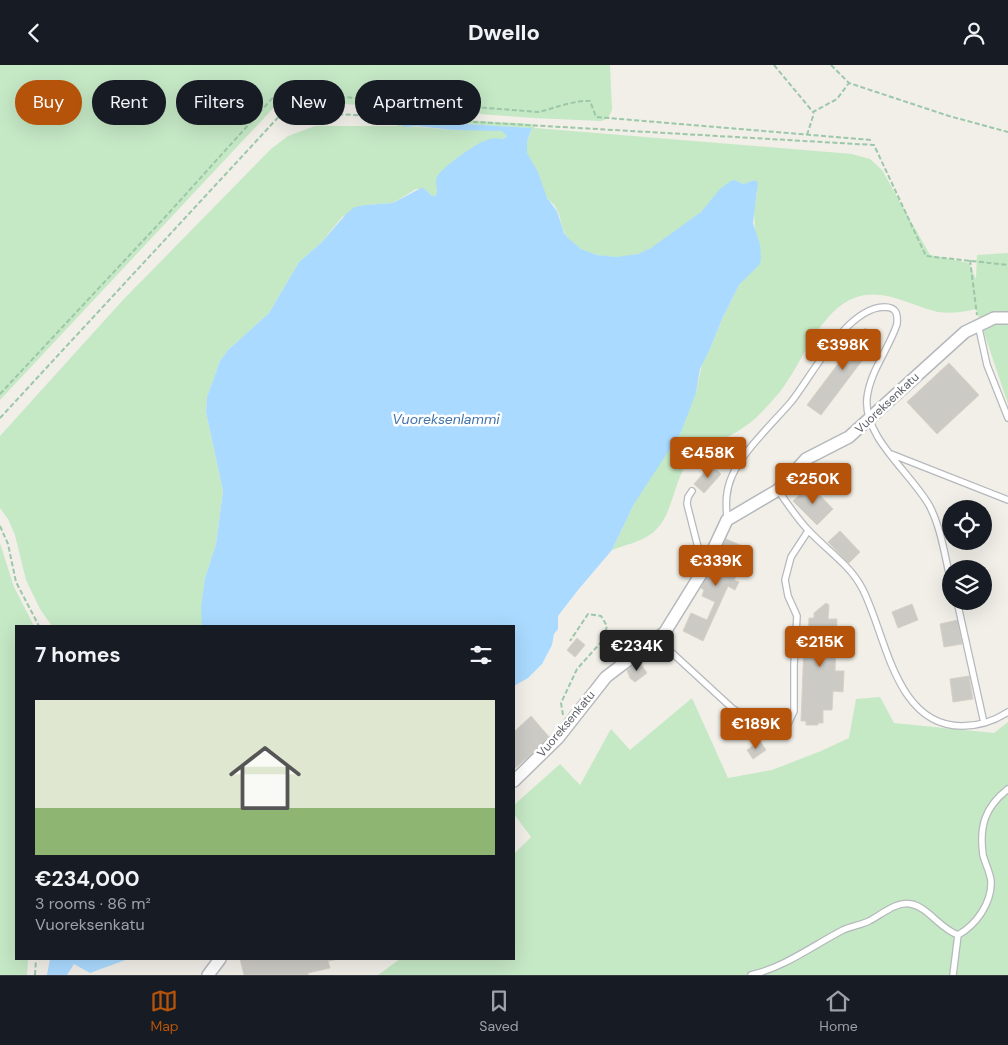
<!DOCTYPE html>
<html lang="en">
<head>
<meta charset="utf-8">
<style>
  body { margin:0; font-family:"DM Sans",sans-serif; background:#242831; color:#f1f3f6; height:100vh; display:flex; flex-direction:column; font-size:19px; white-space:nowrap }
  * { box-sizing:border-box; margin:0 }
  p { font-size:16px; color:#9ea1a6 }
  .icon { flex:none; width:28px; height:28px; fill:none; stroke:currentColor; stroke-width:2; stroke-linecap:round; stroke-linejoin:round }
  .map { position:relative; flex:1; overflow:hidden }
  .sheet { position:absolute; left:15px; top:560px; width:500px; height:335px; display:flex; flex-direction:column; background:#171b24; border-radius:0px; box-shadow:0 5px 20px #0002 }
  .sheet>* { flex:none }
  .top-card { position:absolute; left:15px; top:15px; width:500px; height:45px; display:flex; gap:10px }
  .buttons { position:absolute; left:942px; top:435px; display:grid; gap:10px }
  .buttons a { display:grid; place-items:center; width:50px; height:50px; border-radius:50%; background:#171b24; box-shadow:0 5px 20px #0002; font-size:25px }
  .price { position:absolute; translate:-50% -42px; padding:0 11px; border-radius:5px; background:#b45309; color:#fff; font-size:16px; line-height:32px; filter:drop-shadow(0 1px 2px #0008) }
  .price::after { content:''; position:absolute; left:50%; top:30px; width:15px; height:11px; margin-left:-8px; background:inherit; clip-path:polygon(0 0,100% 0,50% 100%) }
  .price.on { background:#222; color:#fff }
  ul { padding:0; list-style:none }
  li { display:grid; align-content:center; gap:10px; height:265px; padding:0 20px }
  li+li { border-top:1px solid #363941 }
  li span { display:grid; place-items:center; height:155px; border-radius:0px; color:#555 }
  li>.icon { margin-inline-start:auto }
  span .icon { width:90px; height:90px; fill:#fffc; stroke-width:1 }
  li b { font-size:21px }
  h2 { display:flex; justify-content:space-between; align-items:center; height:60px; padding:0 20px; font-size:21px }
  .tag { padding:0 18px; border-radius:22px; background:#171b24; box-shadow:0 5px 20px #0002; font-size:18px; line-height:45px }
  .tag.on { background:#b45309; color:#fff }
  header { display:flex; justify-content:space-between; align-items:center; height:65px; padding:0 20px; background:#171b24; font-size:22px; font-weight:800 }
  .menu { display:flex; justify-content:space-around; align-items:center; height:70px; border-top:1px solid #363941; background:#171b24; font-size:14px; color:#9ea1a6 }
  .menu a { display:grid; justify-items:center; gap:2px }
  .menu .on { color:#b45309 }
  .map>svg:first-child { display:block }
  .green { fill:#c5e8c5 }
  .water { fill:#aadaff }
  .building { fill:#cccac5; stroke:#d6d1c6 }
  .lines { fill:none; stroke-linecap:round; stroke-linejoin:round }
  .lane-casing { stroke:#b5b8bc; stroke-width:8 }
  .street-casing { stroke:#b5b8bc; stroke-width:14 }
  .path { stroke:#9cc7a9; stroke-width:2; stroke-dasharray:5 2.5; stroke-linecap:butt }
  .lane { stroke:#fff; stroke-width:5.5 }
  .street { stroke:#fff; stroke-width:11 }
  .labels { text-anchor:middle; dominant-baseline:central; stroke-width:5; stroke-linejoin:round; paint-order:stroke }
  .street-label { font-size:12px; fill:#5f6368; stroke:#fff }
  .water-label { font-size:14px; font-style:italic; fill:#4174aa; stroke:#fff }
</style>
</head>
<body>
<header><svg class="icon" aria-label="back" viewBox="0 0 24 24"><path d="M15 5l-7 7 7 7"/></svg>Dwello<svg class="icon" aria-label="person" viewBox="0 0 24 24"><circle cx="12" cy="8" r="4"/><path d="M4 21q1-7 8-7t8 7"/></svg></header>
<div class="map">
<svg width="1008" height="910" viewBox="0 0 1008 910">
  <rect width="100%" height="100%" fill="#f1efe8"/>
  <!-- green -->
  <path class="green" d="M0,0H610L612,44C610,51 608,54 601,56L534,53L290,35L279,37L0,335Z
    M402,51L532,59L535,63L852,89L870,94L882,105L930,190L969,198L976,214L977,190L1008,188V339L976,244C964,247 950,249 938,247C911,241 885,223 857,232C820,243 802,300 779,328C768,340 758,353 744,362C725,376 702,380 687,399C672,420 673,453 651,469C640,477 625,480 612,485L634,439L696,328L702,299L710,284L722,254L739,220L746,212L755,167L754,145L757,129L755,115L743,119L735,115C720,121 714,135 702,146C688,159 669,171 653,182C630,197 587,196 568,173C560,164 562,151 555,141C553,138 549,136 547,133C542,125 541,116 538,108C534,100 527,94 526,84C525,76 532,70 531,63L419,56L404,62C420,61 435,64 451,65C467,67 490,60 505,67L507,71L437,118L438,126L435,131H432L425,124H416L393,138L366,140L342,152L321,178L299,197L269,248L228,285L220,296L207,332L206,347L223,426L216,479L205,513L202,561H52L40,544L26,515L15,470L8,454L0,443V371L122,236L271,84L288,71L315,61H397L398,53Z
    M0,478L14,522L34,561H16V894H28L27,910H0Z
    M880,632L894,658L994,668L1008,657V910H378L400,894H514V789L531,772L514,749V740L560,699L580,720L611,664L630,685L692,633L728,713L772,705L821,686L849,673L856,634Z"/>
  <!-- water -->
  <path class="water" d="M419,56L532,63L527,77V88L538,107L547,133L557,146L564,168L568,173L581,184L597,190L616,192L638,189L651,183L701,147L720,124L731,116L735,115L743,119L755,115L758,118L753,158L760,180L761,192L760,199L739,220L722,254L710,284L700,304L696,328L681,367L634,439L612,485L578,525L558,551V564L554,569L552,580L542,599L528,613L514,621V561H202L201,542L205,513L216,479L223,426L206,347L207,332L220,296L228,285L269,248L299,197L321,178L347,148L355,142L366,140L393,138L421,123L425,124L432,131H435C440,125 434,119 437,112C441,103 474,80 484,76C490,73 496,73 503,74L507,71L502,66L452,65L417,61L404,62L401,58Z
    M50,894H128L90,908L74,899L67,910H47Z"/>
  <!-- building -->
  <path class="building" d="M865,263L879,273L821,350L807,340Z
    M949,298L979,330L937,369L907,337Z
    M711,400L721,409L704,428L694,419Z
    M810,420L833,444L817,460L793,436Z
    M840,466L860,487L849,498L828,477Z
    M724,473L742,481L731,505L738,508L734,515L739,517L735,525L728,521L703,576L683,566L691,548L707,555L715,537L702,531L704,525L701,523Z
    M826,538L829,540L828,554H837L835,606H844L843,627L833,626L832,645H823V658H818V660H806V656H801L804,582H808L809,553H814V548Z
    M912,539L918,555L898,563L892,547Z
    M958,555L962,579L944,582L940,559Z
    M577,573L585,580L575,592L567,585Z
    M639,596L647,608L635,617L630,613L627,605Z
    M969,611L973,634L953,637L950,614Z
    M531,651L550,673L514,704V667Z
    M760,676L766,685L753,694L747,685Z
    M240,894H339L328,896L330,903L308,908V910H244Z"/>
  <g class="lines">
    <!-- lane casing -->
    <g class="lane-casing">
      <path id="lane" d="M978,259L987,300L1008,353
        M891,389L1008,435
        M778,425C788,440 798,455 810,467C827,485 850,500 862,523C886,568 894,661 962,661C978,661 994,656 1008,647
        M692,426L688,432L687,439L703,502
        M727,455C726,439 725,427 732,411C743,386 773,358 791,337C812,311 846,243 884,242C896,242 898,248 897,259C889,284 870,306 867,333C863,372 910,407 929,440C941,462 945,492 951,517
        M957,536L984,658
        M657,574L732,643L757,659L773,666L788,659L794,646V600L797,551L788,531L785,515L791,492L808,466
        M751,910C785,902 812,881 843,865C852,861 861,860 869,856C881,850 896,836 911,839C928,842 939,863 958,870C976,860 992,838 991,816C990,807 985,798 983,790C979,761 985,742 1008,724
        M953,910L958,870"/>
    </g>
    <!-- street casing -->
    <g class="street-casing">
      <path id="street" d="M514,716L558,673L606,612L665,567L704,504L727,455L778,425L806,394L849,372L965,267L994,253H1008
        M208,910L220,894"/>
    </g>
    <!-- path -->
    <path class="path" d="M774,0L813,47L837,34L849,18
      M831,0L849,18L949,51L1008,67
      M807,70L814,48
      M970,195L977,250
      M0,329L167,150L278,27L539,47C554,43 575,35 590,36L596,52L871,75
      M0,353L284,46L874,80L926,191L1008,200
      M0,461L8,479L16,517L39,561
      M563,650L561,638L577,604L603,575L607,561L601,551L588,549L570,576
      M35,910L36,894"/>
    <!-- lane -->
    <use href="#lane" class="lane"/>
    <!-- street -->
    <use href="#street" class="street"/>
  </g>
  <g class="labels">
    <!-- street labels -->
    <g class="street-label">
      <text transform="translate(887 338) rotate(-43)">Vuoreksenkatu</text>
      <text transform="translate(566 659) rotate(-50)">Vuoreksenkatu</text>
    </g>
    <!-- water labels -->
    <g class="water-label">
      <text x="446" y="354">Vuoreksenlammi</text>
    </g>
  </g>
</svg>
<div class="buttons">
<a><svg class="icon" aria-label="locate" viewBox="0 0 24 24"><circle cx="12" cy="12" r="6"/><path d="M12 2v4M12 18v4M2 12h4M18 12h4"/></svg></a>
<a><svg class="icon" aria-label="layers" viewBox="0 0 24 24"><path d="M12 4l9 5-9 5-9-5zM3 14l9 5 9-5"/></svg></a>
</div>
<b class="price" style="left:843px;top:306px">€398K</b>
<b class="price" style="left:708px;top:414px">€458K</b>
<b class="price" style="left:813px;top:440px">€250K</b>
<b class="price" style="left:716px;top:522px">€339K</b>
<b class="price" style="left:820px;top:603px">€215K</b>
<b class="price on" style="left:637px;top:607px">€234K</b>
<b class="price" style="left:756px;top:685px">€189K</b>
<div class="top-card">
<a class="tag on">Buy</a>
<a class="tag">Rent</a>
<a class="tag">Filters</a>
<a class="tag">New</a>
<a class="tag">Apartment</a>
</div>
<section class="sheet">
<h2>7 homes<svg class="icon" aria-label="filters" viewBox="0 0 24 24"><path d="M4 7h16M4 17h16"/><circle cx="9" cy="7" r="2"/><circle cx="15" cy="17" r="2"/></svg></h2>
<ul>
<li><span style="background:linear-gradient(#dfe7d0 70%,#8fb573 0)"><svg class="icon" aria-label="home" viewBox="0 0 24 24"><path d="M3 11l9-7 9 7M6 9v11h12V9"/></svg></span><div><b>€234,000</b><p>3 rooms · 86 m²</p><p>Vuoreksenkatu</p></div></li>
</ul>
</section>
</div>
<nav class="menu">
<a class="on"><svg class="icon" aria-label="map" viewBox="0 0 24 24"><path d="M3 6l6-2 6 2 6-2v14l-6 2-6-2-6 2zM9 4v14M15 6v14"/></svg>Map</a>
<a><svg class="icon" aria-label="saved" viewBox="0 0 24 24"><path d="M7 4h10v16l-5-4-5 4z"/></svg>Saved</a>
<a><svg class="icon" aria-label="home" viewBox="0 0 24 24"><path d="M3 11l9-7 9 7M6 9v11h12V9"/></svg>Home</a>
</nav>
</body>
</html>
